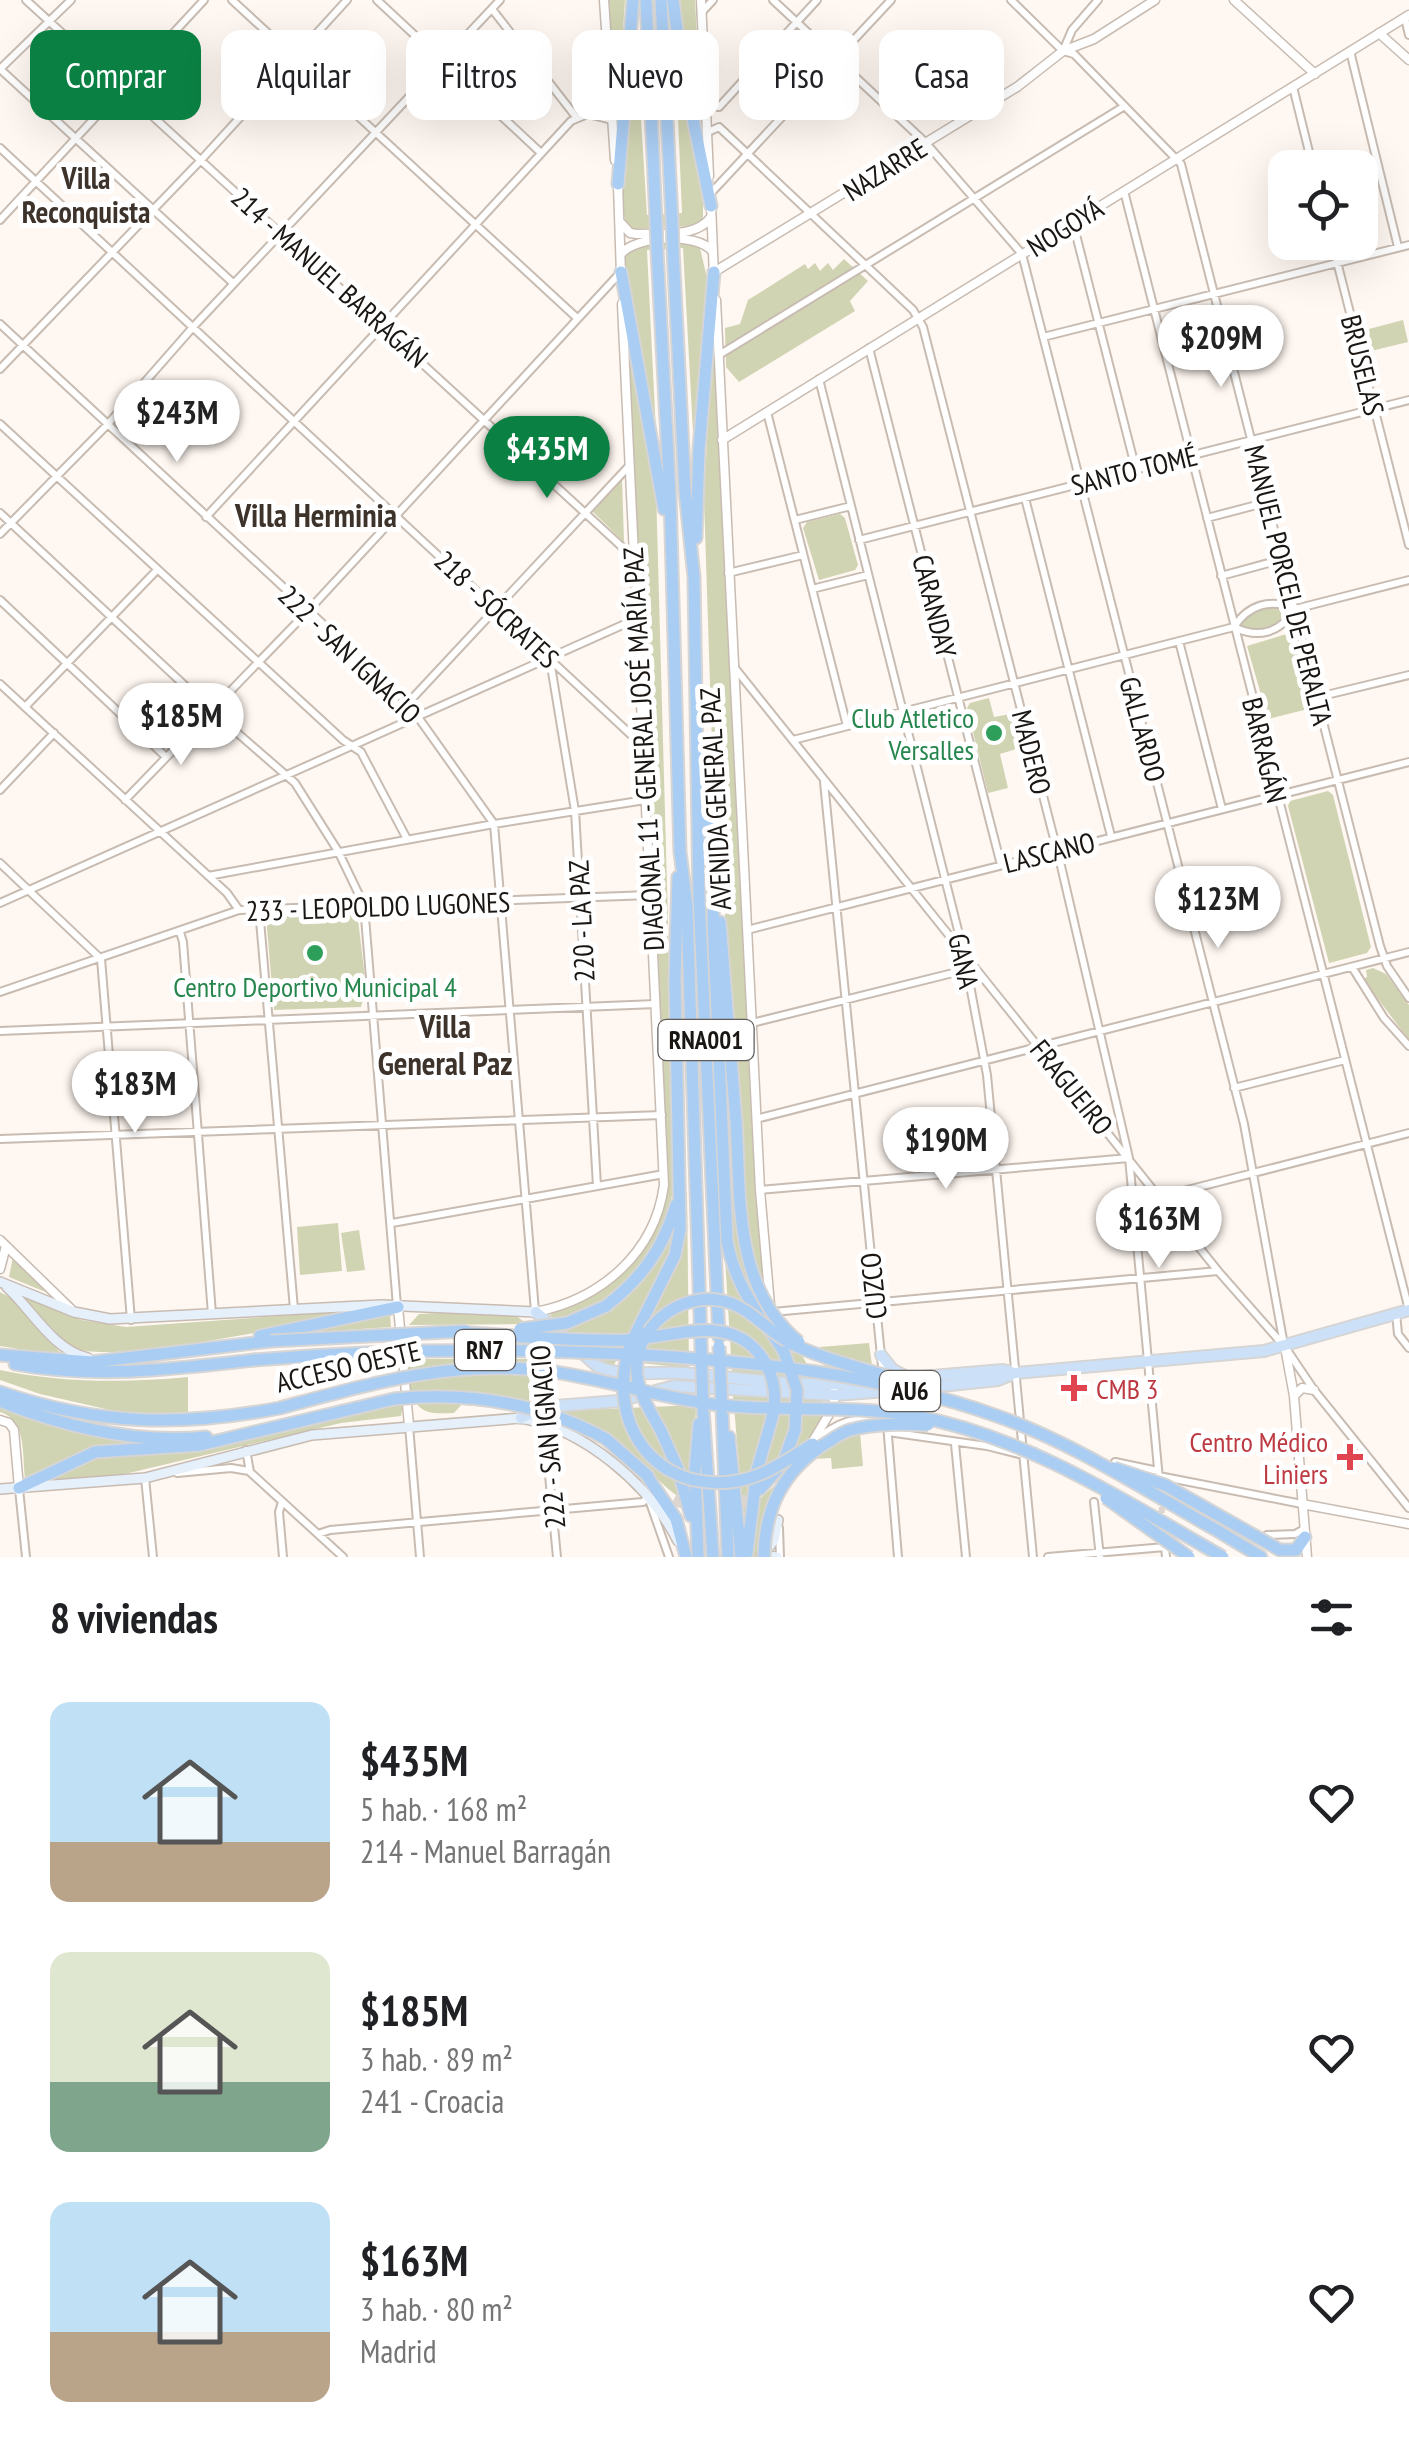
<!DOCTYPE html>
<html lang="es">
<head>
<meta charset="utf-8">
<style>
  body { margin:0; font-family:"PT Sans Narrow",sans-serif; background:#f2f2f2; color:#202124; height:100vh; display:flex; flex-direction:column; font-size:38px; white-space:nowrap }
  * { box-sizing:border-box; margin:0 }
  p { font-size:32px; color:#757577 }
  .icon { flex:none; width:55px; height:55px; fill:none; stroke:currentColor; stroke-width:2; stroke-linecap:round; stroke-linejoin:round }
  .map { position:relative; height:1557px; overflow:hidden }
  .drawer { display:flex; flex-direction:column; background:#fff; flex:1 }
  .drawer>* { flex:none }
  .top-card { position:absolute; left:30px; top:30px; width:1350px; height:90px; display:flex; gap:20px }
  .controls { position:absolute; left:1268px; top:150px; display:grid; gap:20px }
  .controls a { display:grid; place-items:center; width:110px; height:110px; border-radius:20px; background:#fff; box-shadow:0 10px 40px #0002; font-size:50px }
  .price { position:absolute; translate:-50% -85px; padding:0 22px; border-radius:35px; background:#fff; color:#222; font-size:32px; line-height:65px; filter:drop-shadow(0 2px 5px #0008) }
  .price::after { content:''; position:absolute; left:50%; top:60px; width:30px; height:22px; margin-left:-15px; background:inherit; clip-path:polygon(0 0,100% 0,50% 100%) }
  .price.current { background:#0b8043; color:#fff }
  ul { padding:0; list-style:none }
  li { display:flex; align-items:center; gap:30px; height:250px; padding:0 50px }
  li span { display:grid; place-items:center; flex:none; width:280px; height:200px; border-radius:20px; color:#555 }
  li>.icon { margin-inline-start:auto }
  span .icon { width:120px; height:120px; fill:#fffc; stroke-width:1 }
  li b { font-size:42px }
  h2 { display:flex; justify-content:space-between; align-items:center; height:120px; padding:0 50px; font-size:42px }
  .chip { padding:0 35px; border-radius:20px; background:#fff; box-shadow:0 10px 40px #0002; font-size:35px; line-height:90px }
  .chip.current { background:#0b8043; color:#fff }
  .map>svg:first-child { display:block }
  .green { fill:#d1d4b2 }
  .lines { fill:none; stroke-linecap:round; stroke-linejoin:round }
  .minor-tunnel { stroke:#ddd5d0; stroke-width:6; stroke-dasharray:6 3; stroke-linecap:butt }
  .motorway-tunnel { stroke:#ddd5d0; stroke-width:11; stroke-dasharray:11 5.5; stroke-linecap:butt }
  .minor-casing { stroke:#c8bcb2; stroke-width:10 }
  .tertiary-casing { stroke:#c8bcb2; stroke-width:11 }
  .secondary-casing { stroke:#c8bcb2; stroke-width:12 }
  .primary-casing { stroke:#d6d5d5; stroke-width:14 }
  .motorway-casing { stroke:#d6d5d5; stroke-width:15 }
  .minor { stroke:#fff; stroke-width:6 }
  .tertiary { stroke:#fff; stroke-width:8 }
  .secondary { stroke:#e6f0fb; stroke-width:9 }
  .primary { stroke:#cce1f8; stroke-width:10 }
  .motorway { stroke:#aacdf3; stroke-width:11 }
  .motorway-bridge-casing { stroke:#d6d5d5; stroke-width:15; stroke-linecap:butt }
  .motorway-bridge { stroke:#aacdf3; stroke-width:11 }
  .leisure-dot { fill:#2e9e5b; stroke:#fff; stroke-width:4 }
  .health-dot { fill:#e0444e; stroke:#fff; stroke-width:4 }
  .labels { text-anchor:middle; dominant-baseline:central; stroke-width:10; stroke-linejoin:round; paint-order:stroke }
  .shield { fill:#fff; stroke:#5f5c5a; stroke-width:2.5 }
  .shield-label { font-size:25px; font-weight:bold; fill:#1a1613 }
  .street-label { font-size:28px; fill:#1a1613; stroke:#fff }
  .leisure-label { font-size:28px; fill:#27864d; stroke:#fff; text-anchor:end }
  .health-label { font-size:28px; fill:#be3a42; stroke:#fff; text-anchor:start }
  .neighbourhood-label { font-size:30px; font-weight:bold; fill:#3d332b; stroke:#fff }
  .quarter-label { font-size:32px; font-weight:bold; fill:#3d332b; stroke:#fff }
</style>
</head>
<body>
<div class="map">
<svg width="1409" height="1557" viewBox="0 0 1409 1557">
  <rect width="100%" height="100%" fill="#fff7f1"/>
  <!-- green -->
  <path class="green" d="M609,0H625L616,133Z
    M677,0H695L701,119L699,123H695Z
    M635,23L647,215L682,213L675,48L703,204V219L694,226L633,229L625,220L621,193Z
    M691,241L700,248L707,278L695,432H693L683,248L647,250L656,433L623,272L625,254L640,244Z
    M844,259L868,281L850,301L855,311L739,382L726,367L725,328L740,324L748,300L805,264L808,269L815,263L820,271L828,263L833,270Z
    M623,314L656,489L675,1173C668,1243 648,1257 606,1309L672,1237L668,1259L614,1365L598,1361L550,1315C560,1307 579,1303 592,1295C634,1270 661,1228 669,1180Z
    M1403,320L1408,342L1371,351L1365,330Z
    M713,326L755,1193L764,1285L761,1288L816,1379L799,1378L745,1289L732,1245L720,1006L741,1123L712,746L704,499Z
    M622,478L624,542L592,511Z
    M840,514L845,518L858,565L855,570L819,580L803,528L807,522Z
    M1276,606L1287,611C1281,628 1259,633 1242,627V619L1260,608Z
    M1293,632L1312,708L1268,719L1247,646Z
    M989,698L994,717L1011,714L1020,748L1000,754L1008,788L988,793L967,708L970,703Z
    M1328,791L1333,795L1371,947L1367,953L1329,963L1288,806L1290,801Z
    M357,911L366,986L361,1007L274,1010L266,916Z
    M1373,968L1386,974L1409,1005V1040L1363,979L1367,977L1366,970Z
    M685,1192H687L689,1368L630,1362L644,1323L661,1294Z
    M338,1223L342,1271L300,1275L297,1227Z
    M723,1224L733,1280L749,1311L775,1344L789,1377L778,1376L772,1361L752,1340L768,1376L732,1373Z
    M359,1230L365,1270L347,1272L341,1233Z
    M13,1257L49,1291L48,1293L9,1277Z
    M0,1292L17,1301L63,1356L0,1346Z
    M18,1293L81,1320L126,1327L377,1309C322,1318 112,1368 73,1347C50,1335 39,1308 18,1293Z
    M438,1313L515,1315L527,1324L409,1325L419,1314Z
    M390,1315L391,1327L299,1333Z
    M869,1343L873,1373L833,1377L822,1362L820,1347Z
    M406,1359H530L529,1402L516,1410L464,1405L465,1392L409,1394Z
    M0,1370C62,1383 125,1383 188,1377V1414L123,1413L40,1394L0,1380Z
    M733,1396L793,1399L792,1428L783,1455L763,1480L745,1531Z
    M802,1399L822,1400L825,1412L807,1446L792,1455L802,1417Z
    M416,1403H463L454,1413C440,1413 425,1416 416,1403Z
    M403,1405L401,1416L341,1423L112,1477L52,1480L88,1458L230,1443L364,1411Z
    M696,1405L693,1504C673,1496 663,1484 648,1470C623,1448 589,1424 559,1411Z
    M0,1406L17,1413L200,1442L99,1450L30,1478H25C22,1454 27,1420 0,1412Z
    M859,1422L863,1466L832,1469L831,1458L811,1459L837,1429Z
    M774,1486V1530L756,1557H751L756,1502Z"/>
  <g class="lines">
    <!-- minor-tunnel -->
    <path class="minor-tunnel" d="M1161,1498L1164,1541"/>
    <!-- motorway-tunnel -->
    <path class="motorway-tunnel" d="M674,1499C703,1514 733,1513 758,1491"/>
    <!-- minor casing -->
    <g class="minor-casing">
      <path id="minor" d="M26,0L633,557
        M232,0L577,318
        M377,0L541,153
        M773,0L926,143L1022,254L1244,1124L1284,1345
        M1011,0L1063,51L1074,54L1181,164L1380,946L1387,966L1409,998
        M492,9L576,117
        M701,13L713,0
        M1405,18L1409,35
        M1063,51L1072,30L1098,0
        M1350,51L1398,247
        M0,69L233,283
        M0,69L71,0
        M1293,87L1313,168
        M706,105L719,107L817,0
        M708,132L719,127L913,310L923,327L1061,866L1129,1158L1159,1479
        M0,148L642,745
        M1124,191L1409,1310
        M710,194L891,0
        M0,220L204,0
        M1073,223L1136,470
        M1332,242L1409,545
        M0,324L408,703L494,824L535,1311
        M1043,337L1409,245
        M869,348L1001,865
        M719,355L1123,107
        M0,369L201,160L347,0
        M819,379L964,954L987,1075L1033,1557
        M767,412L847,726
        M0,424L343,740L361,752L407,839
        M1025,498L1111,836
        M0,513L211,710L295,783L338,851L364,905L397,1306
        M206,517L571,121L588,114L612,120
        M1207,518L1268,502
        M795,520L851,506
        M0,534L108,424L194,326L500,0
        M859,540L1409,400
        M728,573L803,555
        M1221,576L1283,559
        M812,589L868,575
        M0,600L166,757
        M1234,627C1248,605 1270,598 1295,609L1409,580
        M1234,627C1258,639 1280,633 1294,610
        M1179,641L1222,809
        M550,660L575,811L597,1186
        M734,667L1218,1271L1285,1347L1314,1390L1409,1508
        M0,684L227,893L239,910
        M1318,697L1409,675
        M408,703L629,466
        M25,707L156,571
        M793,740L1234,627
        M824,782L883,1376
        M0,790L54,733
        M125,800L307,612L620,273
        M0,863L101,959L131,1320
        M208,876L494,824L645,800
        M0,903L636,619
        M259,909L294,1309
        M747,930L1409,762
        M180,932L183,942L212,1314
        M1352,967L1384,1018L1409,1046
        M0,992L239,910L650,895
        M752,1023L969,969
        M0,1031L656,1004
        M1234,1088L1345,1060
        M756,1119L1409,952
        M0,1139L662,1115
        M760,1190L1129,1158
        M1160,1197L1409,1133
        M392,1223L664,1174
        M773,1312L1218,1271
        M1396,1313L1398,1334L1409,1348
        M544,1424L557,1557
        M887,1424L898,1557
        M409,1426L420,1557
        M888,1432L987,1446L1023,1455
        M814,1442C840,1419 853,1419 886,1417
        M955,1444L966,1557
        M246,1450L250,1472L343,1557
        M1115,1462L1158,1471
        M177,1473L231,1468L249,1471
        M1159,1476L1302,1504
        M145,1478L153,1557
        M19,1489L26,1557
        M282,1502L279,1512L283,1557
        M1094,1502L1100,1557
        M779,1528L780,1557
        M318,1534L330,1530L643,1502L648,1497L669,1557
        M1267,1535L1295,1534L1304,1529
        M1048,1557L1165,1547L1166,1557"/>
    </g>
    <!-- tertiary casing -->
    <g class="tertiary-casing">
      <path id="tertiary" d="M604,0L615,160
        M701,0L709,176
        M1234,0L1315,74
        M1379,33L1409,60
        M618,184L621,275
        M711,205L714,276
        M621,223L630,233L637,234C660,233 697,238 711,217
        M621,254C635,236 697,232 712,251
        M714,272L1017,87L1063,51L1094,39L1155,0
        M716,300L760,1190L770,1305
        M722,440L1409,15
        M0,1240L71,1309
        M0,1269L6,1246
        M398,1307L409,1425
        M536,1312C601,1299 655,1253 664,1185L622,304
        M1285,1347L1294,1396L1307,1557
        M539,1351L544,1412
        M1294,1396L1302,1388L1314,1390
        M0,1420L9,1423L14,1430L19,1488
        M810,1446L834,1406V1392
        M1302,1504L1409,1524"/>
    </g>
    <!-- secondary casing -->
    <g class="secondary-casing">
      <path id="secondary" d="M0,1282L74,1312L110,1319L381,1305L536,1312
        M7,1287C32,1310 53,1350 88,1358
        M0,1489L145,1478L312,1435L521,1418C584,1429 649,1484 678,1541
        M766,1551L774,1540L778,1520
        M762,1555L777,1557"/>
    </g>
    <!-- primary casing -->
    <g class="primary-casing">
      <path id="primary" d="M536,1312L597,1366C621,1378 655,1371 681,1373C743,1378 804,1388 866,1383
        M881,1355L893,1370L907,1377
        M897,1379L1003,1370L1015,1373L1264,1351L1409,1310
        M922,1388L998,1380L1015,1373
        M521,1418L543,1407L619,1401L674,1386L835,1395L900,1390"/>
    </g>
    <!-- motorway casing -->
    <g class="motorway-casing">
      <path id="motorway" d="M646,0L656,221
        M661,0L672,220
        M673,0L681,61L711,206
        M618,184L633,0
        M673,249L685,491L694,577L699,897L719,1337
        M657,250L670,495L680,852L687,907L701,1345
        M621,272L664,509
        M696,538L699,449L714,272
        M702,748L715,889
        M714,884L713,920L727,1241C736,1290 759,1312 784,1352
        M720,922L736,1121
        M606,1306C642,1278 663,1249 676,1205
        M638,1329L675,1255L680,1229L675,980L678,877
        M260,1336L398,1307
        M0,1355L92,1362L271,1341
        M15,1364C95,1379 174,1369 254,1360
        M0,1392C97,1425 180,1427 280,1408
        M0,1401C65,1427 135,1444 206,1437
        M703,1408L713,1557
        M722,1409L728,1557
        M661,1431L678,1469L691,1516
        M729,1437L741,1557
        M606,1439L648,1476
        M645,1473L676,1519L686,1557
        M19,1488L95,1452L200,1445L394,1399
        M760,1489L783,1463L795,1430
        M1218,1531L1261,1557
        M1280,1550H1296L1305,1537
        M747,1553L757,1470L771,1422
        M698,1557L695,1470L699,1424"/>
    </g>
    <!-- minor -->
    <use href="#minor" class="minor"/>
    <!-- tertiary -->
    <use href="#tertiary" class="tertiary"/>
    <!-- secondary -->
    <use href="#secondary" class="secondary"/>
    <!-- primary -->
    <use href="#primary" class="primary"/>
    <!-- motorway -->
    <use href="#motorway" class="motorway"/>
    <!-- motorway-bridge casing -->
    <g class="motorway-bridge-casing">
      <path id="motorway-bridge" d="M672,220L673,249
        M656,221L657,250
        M736,1121C741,1199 733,1288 799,1342
        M520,1329L567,1323L606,1306
        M638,1329C599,1402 641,1491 730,1482C761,1479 787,1460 813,1444
        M458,1332C514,1336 571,1341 626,1340C675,1338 735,1309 766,1364C776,1383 777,1402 771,1422
        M271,1341L466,1331
        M701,1345L703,1408
        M719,1346L722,1409
        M784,1352L797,1390L795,1430
        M254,1360C378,1349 501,1348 625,1354C751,1361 877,1373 997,1416C1074,1443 1146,1491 1218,1531
        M394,1399C469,1391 540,1403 606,1439
        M280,1408C369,1384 454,1359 547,1371C603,1378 656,1397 711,1404C778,1413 847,1404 915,1416C1027,1437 1125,1501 1223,1557
        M661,1431C652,1414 639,1395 637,1375C632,1329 679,1291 723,1301C751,1307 768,1333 794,1345C836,1364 882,1373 926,1388
        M1114,1468L1165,1485L1280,1550
        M1106,1498L1189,1557
        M764,1557C765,1508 782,1473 823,1445C832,1440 840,1433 850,1430C876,1423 902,1424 928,1425"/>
    </g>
    <!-- motorway-bridge -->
    <use href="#motorway-bridge" class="motorway-bridge"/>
  </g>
  <!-- markers -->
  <g class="leisure-dot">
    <circle cx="994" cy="733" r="10"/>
    <circle cx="315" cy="953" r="10"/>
  </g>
  <g class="health-dot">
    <path d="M1069 1373h10v10h10v10h-10v10h-10v-10h-10v-10h10z"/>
    <path d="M1345 1442h10v10h10v10h-10v10h-10v-10h-10v-10h10z"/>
  </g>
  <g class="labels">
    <!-- shield labels -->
    <g class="shield">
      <rect x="658.5" y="1020" width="95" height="40" rx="8"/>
      <rect x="455" y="1330" width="60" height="40" rx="8"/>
      <rect x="880" y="1371" width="60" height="40" rx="8"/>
    </g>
    <g class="shield-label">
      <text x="706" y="1040">RNA001</text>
      <text x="485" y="1350">RN7</text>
      <text x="910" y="1391">AU6</text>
    </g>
    <!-- street labels -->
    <g class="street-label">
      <text transform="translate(885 169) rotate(-32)">NAZARRE</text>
      <text transform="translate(1065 227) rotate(-32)">NOGOYÁ</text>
      <text transform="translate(330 277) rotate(42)">214 - MANUEL BARRAGÁN</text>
      <text transform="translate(1363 365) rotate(76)">BRUSELAS</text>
      <text transform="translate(1134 470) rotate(-14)">SANTO TOMÉ</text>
      <text transform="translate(1289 585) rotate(76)">MANUEL PORCEL DE PERALTA</text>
      <text transform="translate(935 606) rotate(76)">CARANDAY</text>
      <text transform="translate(497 609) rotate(43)">218 - SÓCRATES</text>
      <text transform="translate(350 654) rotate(44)">222 - SAN IGNACIO</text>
      <text transform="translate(1143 729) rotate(75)">GALLARDO</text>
      <text transform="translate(643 749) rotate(-93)">DIAGONAL 11 - GENERAL JOSÉ MARÍA PAZ</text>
      <text transform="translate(1265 750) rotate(76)">BARRAGÁN</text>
      <text transform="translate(1032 752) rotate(76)">MADERO</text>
      <text transform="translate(715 799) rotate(-93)">AVENIDA GENERAL PAZ</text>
      <text transform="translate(1049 852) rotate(-14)">LASCANO</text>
      <text transform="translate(378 906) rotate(-2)">233 - LEOPOLDO LUGONES</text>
      <text transform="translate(581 921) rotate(-93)">220 - LA PAZ</text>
      <text transform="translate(964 961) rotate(78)">GANA</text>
      <text transform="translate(1072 1087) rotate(51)">FRAGUEIRO</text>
      <text transform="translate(873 1286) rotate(-96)">CUZCO</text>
      <text transform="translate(348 1366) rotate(-13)">ACCESO OESTE</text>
      <text transform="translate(547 1437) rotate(-95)">222 - SAN IGNACIO</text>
    </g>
    <!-- leisure labels -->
    <g class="leisure-label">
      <text x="974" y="717">Club Atletico<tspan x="974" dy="32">Versalles</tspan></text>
      <text x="315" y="986" text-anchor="middle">Centro Deportivo Municipal 4</text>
    </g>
    <!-- health labels -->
    <g class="health-label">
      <text x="1096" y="1388">CMB 3</text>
      <text x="1328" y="1441" text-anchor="end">Centro Médico<tspan x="1328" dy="32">Liniers</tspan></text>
    </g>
    <!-- neighbourhood labels -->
    <g class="neighbourhood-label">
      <text x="86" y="177">Villa<tspan x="86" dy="34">Reconquista</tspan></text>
    </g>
    <!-- quarter labels -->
    <g class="quarter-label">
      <text x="316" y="515">Villa Herminia</text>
      <text x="445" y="1026">Villa<tspan x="445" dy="37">General Paz</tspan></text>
    </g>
  </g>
</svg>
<div class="controls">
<a><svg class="icon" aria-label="locate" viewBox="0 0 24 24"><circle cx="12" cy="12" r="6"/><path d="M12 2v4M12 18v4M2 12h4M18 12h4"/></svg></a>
</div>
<b class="price" style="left:1221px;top:390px">$209M</b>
<b class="price" style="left:177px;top:465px">$243M</b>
<b class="price current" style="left:547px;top:501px">$435M</b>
<b class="price" style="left:181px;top:768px">$185M</b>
<b class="price" style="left:1218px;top:951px">$123M</b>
<b class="price" style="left:135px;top:1136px">$183M</b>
<b class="price" style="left:946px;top:1192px">$190M</b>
<b class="price" style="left:1159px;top:1271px">$163M</b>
<div class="top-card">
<a class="chip current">Comprar</a>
<a class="chip">Alquilar</a>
<a class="chip">Filtros</a>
<a class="chip">Nuevo</a>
<a class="chip">Piso</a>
<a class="chip">Casa</a>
</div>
</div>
<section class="drawer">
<h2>8 viviendas<svg class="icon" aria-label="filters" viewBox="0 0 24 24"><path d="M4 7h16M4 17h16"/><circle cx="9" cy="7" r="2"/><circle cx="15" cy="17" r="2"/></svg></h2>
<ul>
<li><span style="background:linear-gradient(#bfe0f5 70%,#b9a48a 0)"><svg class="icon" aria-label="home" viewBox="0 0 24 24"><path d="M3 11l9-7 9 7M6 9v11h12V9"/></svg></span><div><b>$435M</b><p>5 hab. · 168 m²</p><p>214 - Manuel Barragán</p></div><svg class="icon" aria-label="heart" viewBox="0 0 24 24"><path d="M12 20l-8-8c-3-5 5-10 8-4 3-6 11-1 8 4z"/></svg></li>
<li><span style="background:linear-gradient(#dfe7d0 65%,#7fa58c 0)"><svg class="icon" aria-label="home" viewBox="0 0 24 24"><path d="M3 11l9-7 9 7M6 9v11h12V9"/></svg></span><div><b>$185M</b><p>3 hab. · 89 m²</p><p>241 - Croacia</p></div><svg class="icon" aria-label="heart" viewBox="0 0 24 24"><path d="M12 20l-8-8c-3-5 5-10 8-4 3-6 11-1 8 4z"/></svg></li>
<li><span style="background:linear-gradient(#bfe0f5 65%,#b9a48a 0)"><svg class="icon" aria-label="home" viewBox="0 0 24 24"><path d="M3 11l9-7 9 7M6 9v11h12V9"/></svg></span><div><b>$163M</b><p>3 hab. · 80 m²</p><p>Madrid</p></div><svg class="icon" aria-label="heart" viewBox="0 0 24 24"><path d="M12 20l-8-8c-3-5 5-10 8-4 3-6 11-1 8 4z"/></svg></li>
</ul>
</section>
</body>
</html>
